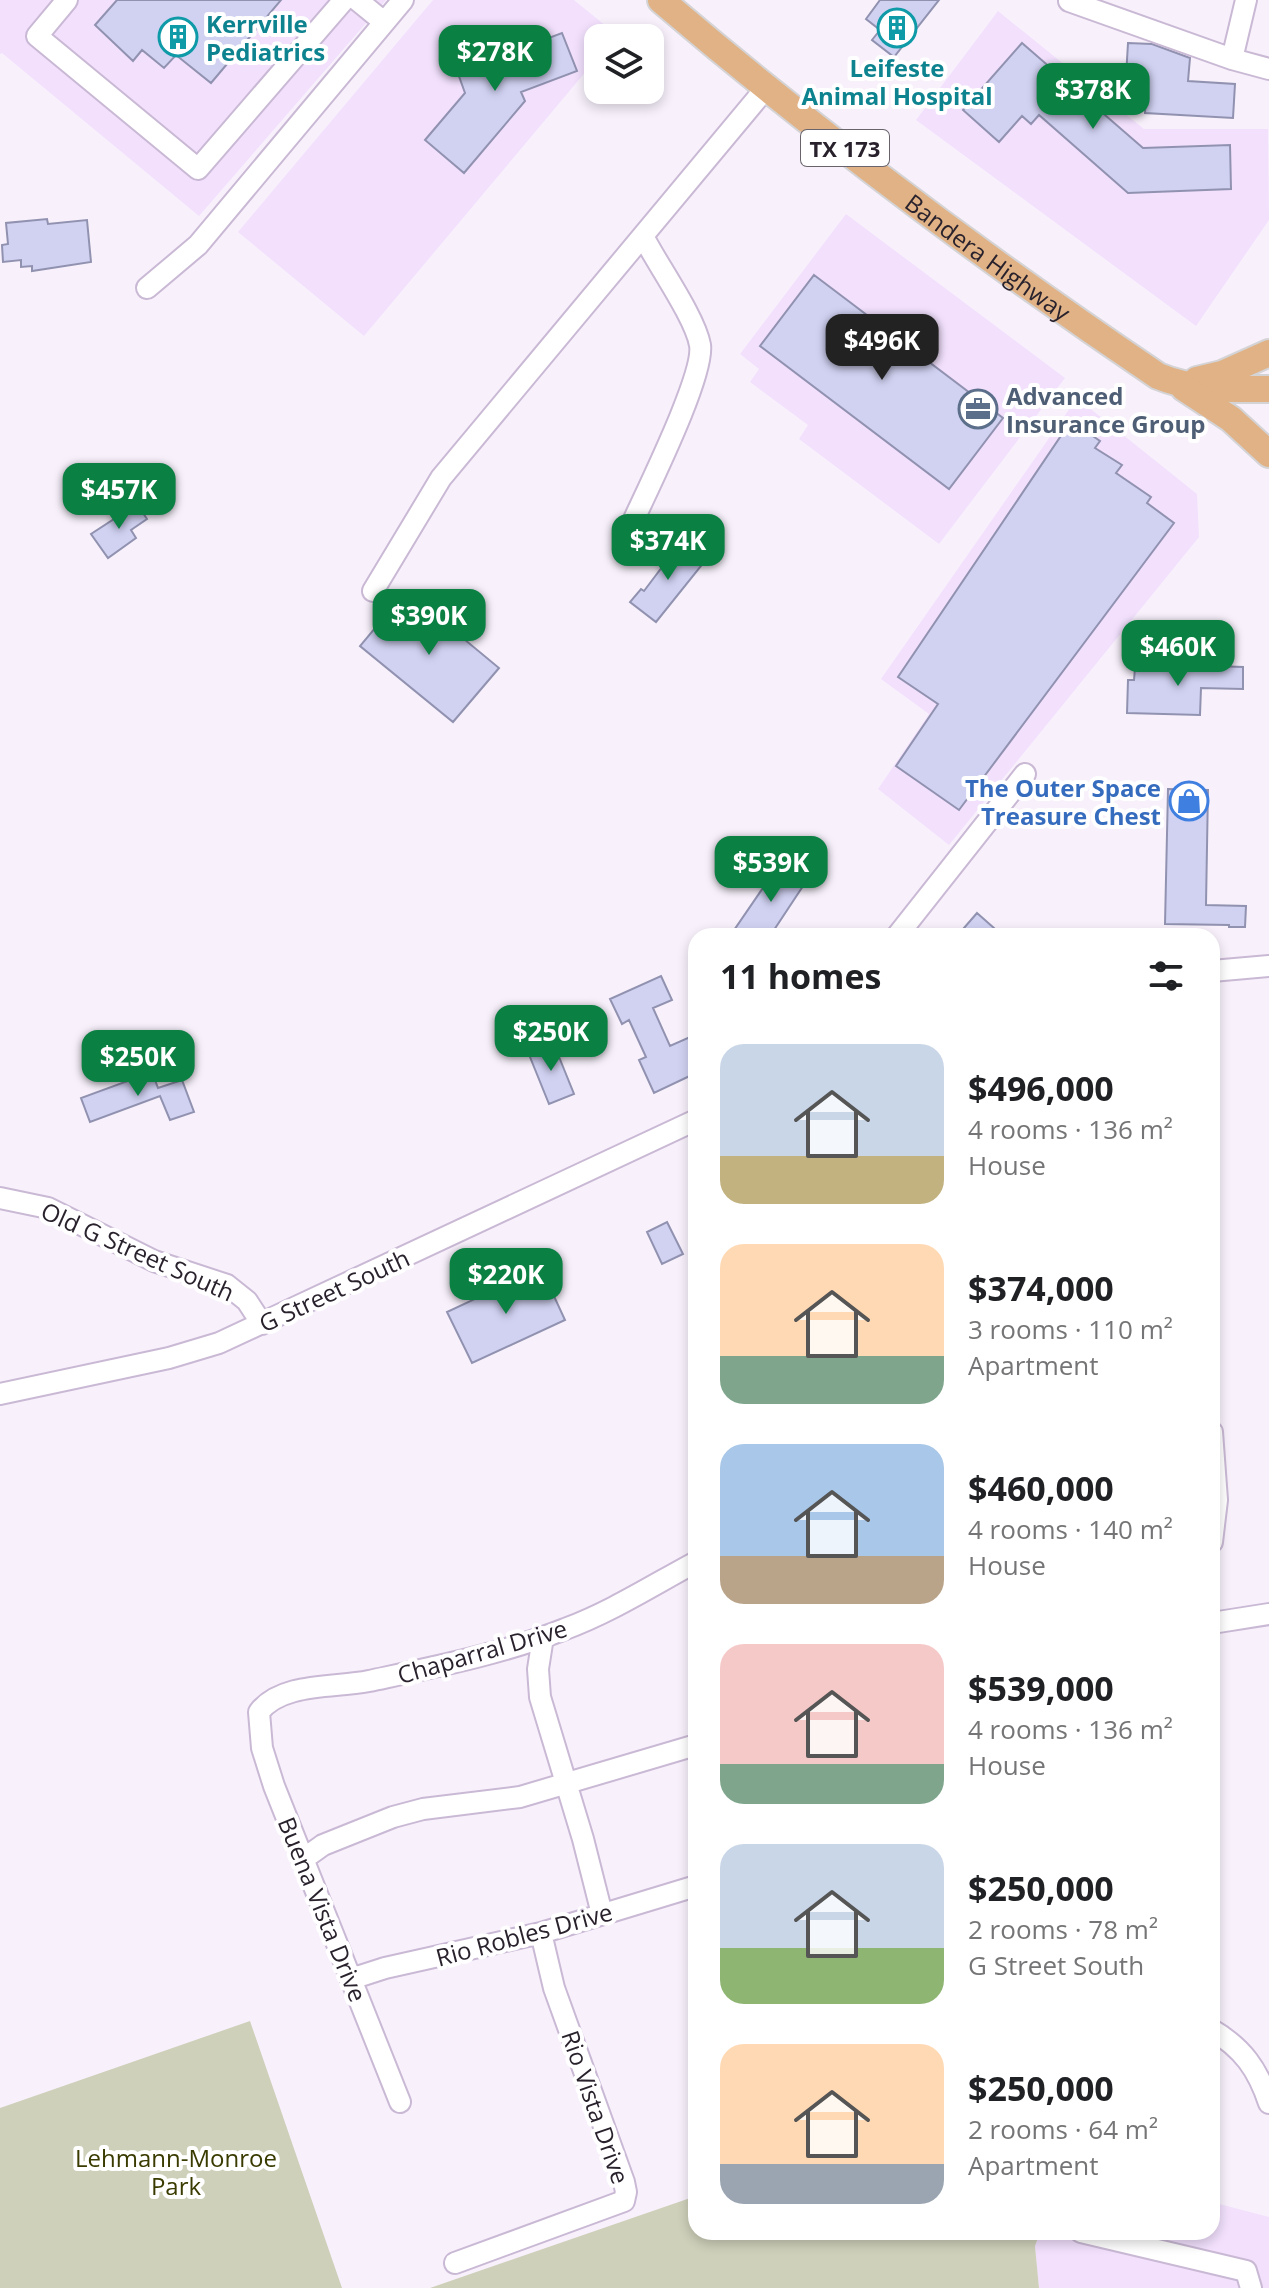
<!DOCTYPE html>
<html lang="en">
<head>
<meta charset="utf-8">
<style>
  body { margin:0; font-family:"Open Sans",sans-serif; background:#f2f2f2; color:#202124; height:100vh; display:flex; flex-direction:column; font-size:30px; white-space:nowrap }
  * { box-sizing:border-box; margin:0 }
  p { font-size:26px; color:#757577 }
  .icon { flex:none; width:44px; height:44px; fill:none; stroke:currentColor; stroke-width:2; stroke-linecap:round; stroke-linejoin:round }
  .map { position:relative; flex:1; overflow:hidden }
  .panel { position:absolute; left:688px; top:928px; width:532px; height:1312px; display:flex; flex-direction:column; background:#fff; border-radius:24px; box-shadow:0 4px 12px #0003 }
  .panel>* { flex:none }
  .fabs { position:absolute; left:584px; top:24px; display:grid; gap:16px }
  .fabs a { display:grid; place-items:center; width:80px; height:80px; border-radius:16px; background:#fff; box-shadow:0 4px 12px #0003; font-size:40px }
  .price { position:absolute; translate:-50% -68px; padding:0 18px; border-radius:16px; background:#0b8043; color:#fff; font-size:26px; line-height:52px; filter:drop-shadow(0 2px 4px #0008) }
  .price::after { content:''; position:absolute; left:50%; top:48px; width:24px; height:18px; margin-left:-12px; background:inherit; clip-path:polygon(0 0,100% 0,50% 100%) }
  .price.selected { background:#222; color:#fff }
  ul { padding:0; list-style:none }
  li { display:flex; align-items:center; gap:24px; height:200px; padding:0 32px }
  li span { display:grid; place-items:center; flex:none; width:224px; height:160px; border-radius:24px; color:#555 }
  li>.icon { margin-inline-start:auto }
  span .icon { width:96px; height:96px; fill:#fffc; stroke-width:1 }
  li b { font-size:34px }
  h2 { display:flex; justify-content:space-between; align-items:center; height:96px; padding:0 32px; font-size:34px }
  .map>svg:first-child { display:block }
  .built { fill:#f2e0fd }
  .green { fill:#ced0ba }
  .building { fill:#d1d2f2; stroke:#9192b0; stroke-width:2 }
  .lines { fill:none; stroke-linecap:round; stroke-linejoin:round }
  .minor-casing { stroke:#cab9d5; stroke-width:24 }
  .major-casing { stroke:#d4d3d5; stroke-width:30 }
  .minor { stroke:#fff; stroke-width:20 }
  .major { stroke:#e0b285; stroke-width:26 }
  .labels { text-anchor:middle; dominant-baseline:central; stroke-width:8; stroke-linejoin:round; paint-order:stroke }
  .shield { fill:#fff; stroke:#69646c; stroke-width:2 }
  .shield-label { font-size:22px; font-weight:bold; fill:#29222d }
  .culture-label { font-size:24px; font-weight:bold; fill:#0d838f; stroke:#fff; text-anchor:start }
  .street-label { font-size:24px; fill:#29222d; stroke:#fff }
  .service-label { font-size:24px; font-weight:bold; fill:#4e5e75; stroke:#fff; text-anchor:start }
  .shop-label { font-size:24px; font-weight:bold; fill:#366cbe; stroke:#fff; text-anchor:end }
  .park-label { font-size:24px; fill:#3a3b00; stroke:#fff }
</style>
</head>
<body>
<div class="map">
<svg width="1269" height="2288" viewBox="0 0 1269 2288">
  <rect width="100%" height="100%" fill="#f8f1fc"/>
  <!-- built -->
  <path class="built" d="M0,0H386L199,216L2,53L0,54Z
    M433,0H574L617,35L614,38H598V57L364,336L238,232Z
    M998,11L1144,129H1268L1269,220L1196,326L916,120Z
    M846,214L1065,378L939,544L799,439L808,425L750,382L759,369L740,354Z
    M1077,398L1197,494L1199,537L949,845L878,789L929,714L881,679Z
    M1212,2202L1269,2217V2288H1039L1035,2246L1040,2232H1212Z"/>
  <!-- green -->
  <path class="green" d="M250,2021L342,2288H0V2108Z
    M696,2196V2232H1040L1035,2246L1039,2288H430Z"/>
  <!-- building -->
  <path class="building" d="M117,0H281L211,83L176,55L164,68L142,50L133,61L95,25Z
    M880,0H939L894,57L872,40L880,30L866,19Z
    M562,33L577,71L521,92L525,101L464,173L425,140L465,93L451,54L499,36L506,54Z
    M1022,43L1143,148L1230,145L1231,189L1128,193L1039,115L1031,124L1022,116L999,142L963,110Z
    M1128,43L1152,44L1190,58L1188,81L1235,84L1233,118L1145,113L1147,78L1126,77Z
    M47,219L48,224L87,220L91,262L32,271V266L21,267V260L3,262L2,245L8,244L6,223Z
    M814,275L1003,418L949,489L760,346Z
    M1071,421L1100,441L1095,448L1122,465L1116,473L1151,497L1147,503L1174,523L959,810L896,766L938,704L898,677Z
    M137,504L147,519L131,530L136,538L108,558L91,534Z
    M681,542L705,561L656,622L630,602L641,589L644,591Z
    M406,591L499,668L453,722L360,646Z
    M1184,665L1243,667V689L1201,688L1200,715L1127,713L1128,680H1134L1135,668L1183,669Z
    M1168,789L1208,790L1206,905L1246,906L1245,927H1229V925L1165,924Z
    M780,863L807,880L770,936H730Z
    M977,913L1003,936H957Z
    M661,976L672,1000L653,1008L670,1046L690,1037L696,1049V1073L654,1093L639,1060L646,1057L629,1020L622,1024L610,999Z
    M553,1042L574,1094L549,1104L528,1052Z
    M152,1072L158,1088L182,1080L194,1112L170,1120L160,1096L90,1122L81,1098Z
    M667,1222L683,1254L662,1264L647,1232Z
    M541,1268L565,1320L472,1363L447,1312Z"/>
  <g class="lines">
    <!-- minor casing -->
    <g class="minor-casing">
      <path id="minor" d="M67,0L37,36L198,169L344,0
        M357,0L384,22
        M1069,1L1232,59L1269,69
        M1232,59L1246,0
        M147,288L198,245L403,0
        M630,528C645,494 705,375 700,345C695,317 657,264 643,236
        M373,591L441,478L766,88
        M897,936L1025,774
        M1212,971L1269,966
        M0,1198L48,1208L154,1261L227,1285L247,1301L262,1324
        M0,1394L169,1358L219,1343L696,1120
        M1212,1432L1217,1500L1212,1542
        M1212,1623L1269,1614
        M543,1637L538,1669L540,1697L583,1839L602,1914
        M302,1860L323,1845L393,1817L423,1809L520,1797L696,1745
        M351,1979L385,1968L541,1933L696,1886
        M1212,2030C1243,2048 1258,2070 1269,2103
        M400,2102L274,1786L262,1748L259,1712C282,1682 336,1688 369,1681C435,1667 502,1654 565,1629C611,1612 653,1585 696,1562
        M1081,2232L1246,2271L1251,2288
        M455,2263L624,2201L626,2192L624,2182L554,1988L541,1933"/>
    </g>
    <!-- major casing -->
    <g class="major-casing">
      <g id="major">
        <path id="s1" d="M661,0C819,135 986,260 1158,376C1194,391 1231,389 1269,389"/>
        <path d="M1197,380L1222,374L1269,353"/>
        <path d="M1184,388L1231,419L1269,454"/>
      </g>
    </g>
    <!-- minor -->
    <use href="#minor" class="minor"/>
    <!-- major -->
    <use href="#major" class="major"/>
  </g>
  <!-- icons -->
  <defs>
    <g id="building-ring" transform="scale(2)"><circle r="9.5" fill="#fff" stroke="#0f9aa8" stroke-width="1.5"/><path d="M-4-6H4V6H1V3H-1V6H-4ZM-2.5-4.3h1.7v1.8h-1.7ZM.8-4.3h1.7v1.8H.8ZM-2.5-1h1.7V.8h-1.7ZM.8-1h1.7V.8H.8Z" fill="#0f9aa8"/></g>
    <g id="office-ring" transform="scale(2)"><circle r="9.5" fill="#fff" stroke="#5c6f8a" stroke-width="1.5"/><path d="M-6-3h4V-5.5h4V-3h4V5H-6ZM-1-4.5V-3h2v-1.5ZM-6 0V1H6V0Z" fill="#5c6f8a"/></g>
    <g id="shop-ring" transform="scale(2)"><circle r="9.5" fill="#fff" stroke="#3f7fe0" stroke-width="1.5"/><path d="M-5-2.5h2.3a2.7 3.5 0 0 1 5.4 0H5L5.5 6h-11ZM-1.5-2.5h3a1.5 2.3 0 0 0-3 0Z" fill="#3f7fe0"/></g>
  </defs>
  <g fill-rule="evenodd">
    <use href="#building-ring" x="897" y="28"/>
    <use href="#building-ring" x="178" y="37"/>
    <use href="#office-ring" x="978" y="409"/>
    <use href="#shop-ring" x="1189" y="801"/>
  </g>
  <g class="labels">
    <!-- shield labels -->
    <rect class="shield" x="801" y="130" width="88" height="36" rx="6"/>
    <g class="shield-label">
      <text x="845" y="148">TX 173</text>
    </g>
    <!-- culture labels -->
    <g class="culture-label">
      <text x="206" y="23">Kerrville<tspan x="206" dy="28">Pediatrics</tspan></text>
      <text x="897" y="67" text-anchor="middle">Leifeste<tspan x="897" dy="28">Animal Hospital</tspan></text>
    </g>
    <!-- street labels -->
    <g class="street-label">
      <text stroke="none"><textPath href="#s1" startOffset="416">Bandera Highway</textPath></text>
      <text transform="translate(138 1251) rotate(24)">Old G Street South</text>
      <text transform="translate(334 1290) rotate(-25)">G Street South</text>
      <text transform="translate(482 1651) rotate(-16)">Chaparral Drive</text>
      <text transform="translate(323 1909) rotate(68)">Buena Vista Drive</text>
      <text transform="translate(524 1934) rotate(-15)">Rio Robles Drive</text>
      <text transform="translate(596 2107) rotate(71)">Rio Vista Drive</text>
    </g>
    <!-- service labels -->
    <g class="service-label">
      <text x="1006" y="395">Advanced<tspan x="1006" dy="28">Insurance Group</tspan></text>
    </g>
    <!-- shop labels -->
    <g class="shop-label">
      <text x="1161" y="787">The Outer Space<tspan x="1161" dy="28">Treasure Chest</tspan></text>
    </g>
    <!-- park labels -->
    <g class="park-label">
      <text x="176" y="2157">Lehmann-Monroe<tspan x="176" dy="28">Park</tspan></text>
    </g>
  </g>
</svg>
<div class="fabs">
<a><svg class="icon" aria-label="layers" viewBox="0 0 24 24"><path d="M12 4l9 5-9 5-9-5zM3 14l9 5 9-5"/></svg></a>
</div>
<b class="price" style="left:495px;top:93px">$278K</b>
<b class="price" style="left:1093px;top:131px">$378K</b>
<b class="price selected" style="left:882px;top:382px">$496K</b>
<b class="price" style="left:119px;top:531px">$457K</b>
<b class="price" style="left:668px;top:582px">$374K</b>
<b class="price" style="left:429px;top:657px">$390K</b>
<b class="price" style="left:1178px;top:688px">$460K</b>
<b class="price" style="left:771px;top:904px">$539K</b>
<b class="price" style="left:551px;top:1073px">$250K</b>
<b class="price" style="left:138px;top:1098px">$250K</b>
<b class="price" style="left:506px;top:1316px">$220K</b>
<section class="panel">
<h2>11 homes<svg class="icon" aria-label="filters" viewBox="0 0 24 24"><path d="M4 7h16M4 17h16"/><circle cx="9" cy="7" r="2"/><circle cx="15" cy="17" r="2"/></svg></h2>
<ul>
<li><span style="background:linear-gradient(#c9d6e8 70%,#c2b280 0)"><svg class="icon" aria-label="home" viewBox="0 0 24 24"><path d="M3 11l9-7 9 7M6 9v11h12V9"/></svg></span><div><b>$496,000</b><p>4 rooms · 136 m²</p><p>House</p></div></li>
<li><span style="background:linear-gradient(#ffd9b3 70%,#7fa58c 0)"><svg class="icon" aria-label="home" viewBox="0 0 24 24"><path d="M3 11l9-7 9 7M6 9v11h12V9"/></svg></span><div><b>$374,000</b><p>3 rooms · 110 m²</p><p>Apartment</p></div></li>
<li><span style="background:linear-gradient(#a9c7e8 70%,#b9a48a 0)"><svg class="icon" aria-label="home" viewBox="0 0 24 24"><path d="M3 11l9-7 9 7M6 9v11h12V9"/></svg></span><div><b>$460,000</b><p>4 rooms · 140 m²</p><p>House</p></div></li>
<li><span style="background:linear-gradient(#f6c9c9 75%,#7fa58c 0)"><svg class="icon" aria-label="home" viewBox="0 0 24 24"><path d="M3 11l9-7 9 7M6 9v11h12V9"/></svg></span><div><b>$539,000</b><p>4 rooms · 136 m²</p><p>House</p></div></li>
<li><span style="background:linear-gradient(#c9d6e8 65%,#8fb573 0)"><svg class="icon" aria-label="home" viewBox="0 0 24 24"><path d="M3 11l9-7 9 7M6 9v11h12V9"/></svg></span><div><b>$250,000</b><p>2 rooms · 78 m²</p><p>G Street South</p></div></li>
<li><span style="background:linear-gradient(#ffd9b3 75%,#9aa5b1 0)"><svg class="icon" aria-label="home" viewBox="0 0 24 24"><path d="M3 11l9-7 9 7M6 9v11h12V9"/></svg></span><div><b>$250,000</b><p>2 rooms · 64 m²</p><p>Apartment</p></div></li>
</ul>
</section>
</div>
</body>
</html>
